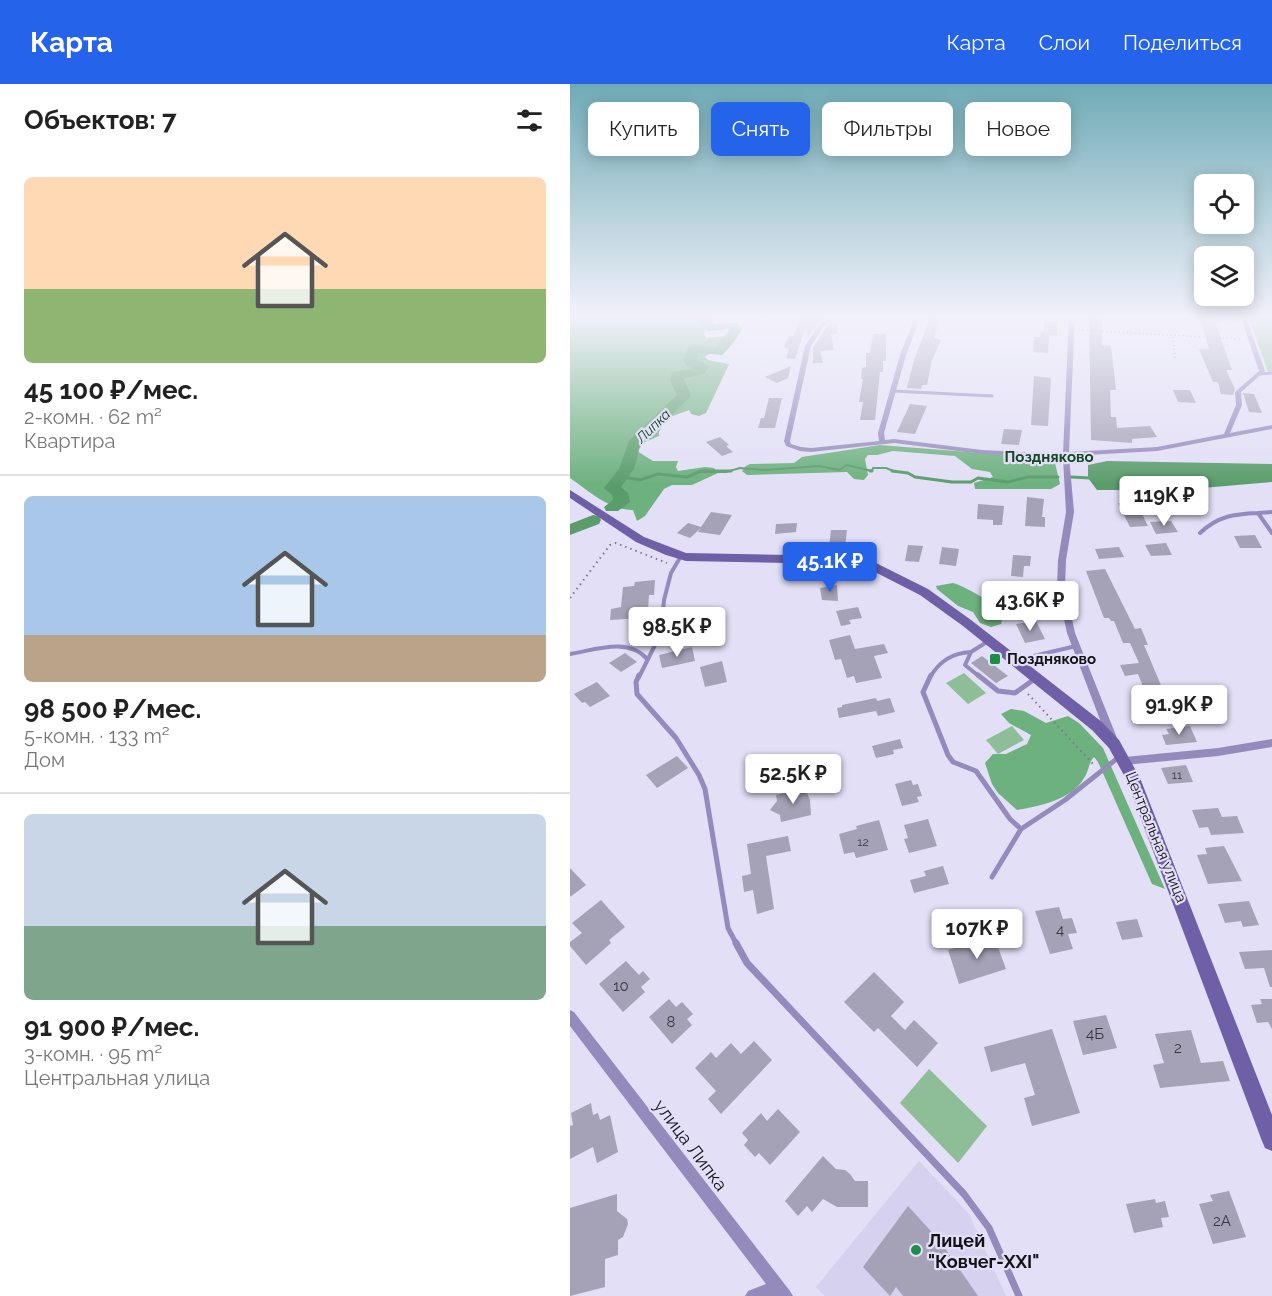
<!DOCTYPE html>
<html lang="ru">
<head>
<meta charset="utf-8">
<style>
  body { margin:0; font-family:Raleway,sans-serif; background:#f2f2f2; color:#222; height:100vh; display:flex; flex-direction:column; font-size:22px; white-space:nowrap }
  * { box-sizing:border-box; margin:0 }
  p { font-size:20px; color:#767676 }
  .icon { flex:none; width:33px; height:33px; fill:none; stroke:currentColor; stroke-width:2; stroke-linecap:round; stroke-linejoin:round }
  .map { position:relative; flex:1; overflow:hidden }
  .sheet { display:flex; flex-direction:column; background:#fff; width:570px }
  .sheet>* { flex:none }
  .hud { position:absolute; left:18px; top:18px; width:570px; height:54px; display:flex; gap:12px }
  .controls { position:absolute; left:624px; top:90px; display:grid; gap:12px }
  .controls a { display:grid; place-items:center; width:60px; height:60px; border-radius:9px; background:#fff; box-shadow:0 3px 15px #0003; font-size:30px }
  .price { position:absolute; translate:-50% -51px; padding:0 14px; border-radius:6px; background:#fff; color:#222; font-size:20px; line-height:39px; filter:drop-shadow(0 2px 3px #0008) }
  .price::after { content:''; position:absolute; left:50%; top:36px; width:18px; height:14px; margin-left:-9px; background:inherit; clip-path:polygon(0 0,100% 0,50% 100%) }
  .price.on { background:#2563eb; color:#fff }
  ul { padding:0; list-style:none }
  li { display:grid; align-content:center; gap:12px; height:318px; padding:0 24px }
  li+li { border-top:2px solid #e0e0e0 }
  li span { display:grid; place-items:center; height:186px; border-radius:9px; color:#555 }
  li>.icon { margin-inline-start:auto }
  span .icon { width:108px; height:108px; fill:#fffc; stroke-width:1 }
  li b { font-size:26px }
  h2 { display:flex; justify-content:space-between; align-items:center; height:72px; padding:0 24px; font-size:26px }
  .pill { padding:0 21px; border-radius:9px; background:#fff; box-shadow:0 3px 15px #0003; font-size:21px; line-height:54px }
  .pill.on { background:#2563eb; color:#fff }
  header { display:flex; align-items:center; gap:36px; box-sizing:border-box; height:84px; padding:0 30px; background:#2563eb; color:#fff }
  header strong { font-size:28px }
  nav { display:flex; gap:33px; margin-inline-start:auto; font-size:21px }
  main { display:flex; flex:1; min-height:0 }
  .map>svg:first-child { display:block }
  .built { fill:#d6d1ef }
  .green { fill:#8dbe97 }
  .forest { fill:#6db17e }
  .water { fill:#5a9d6b }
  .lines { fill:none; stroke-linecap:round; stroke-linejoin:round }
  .stream-far1 { stroke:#5a9d6b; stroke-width:2 }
  .stream { stroke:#5a9d6b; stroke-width:3 }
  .river { fill:#5a9d6b; fill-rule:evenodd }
  .building { fill:#a5a2b7 }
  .path-far1 { stroke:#7b7988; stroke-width:1.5; stroke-dasharray:1 3; stroke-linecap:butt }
  .path { stroke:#7b7988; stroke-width:2; stroke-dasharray:1.5 4; stroke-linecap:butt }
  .lane-far3 { stroke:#948abc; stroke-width:3 }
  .lane-far2 { stroke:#948abc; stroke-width:4 }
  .lane-far1 { stroke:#948abc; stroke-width:5 }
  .lane { stroke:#948abc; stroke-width:7 }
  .street { fill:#948abc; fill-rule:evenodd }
  .secondary { fill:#6f5fa6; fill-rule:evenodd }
  .poi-dot { fill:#1c8e48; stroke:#e2dff6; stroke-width:2 }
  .labels { text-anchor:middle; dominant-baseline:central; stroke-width:4.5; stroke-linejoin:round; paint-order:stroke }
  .number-label { font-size:12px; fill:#383640 }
  .far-water-label { font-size:14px; font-style:italic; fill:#0b3f1e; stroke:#e2dff6 }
  .far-quarter-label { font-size:15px; font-weight:bold; fill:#144725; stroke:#e2dff6 }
  .poi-label { font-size:15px; font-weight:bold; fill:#131219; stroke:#e2dff6; text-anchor:start }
  .street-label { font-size:15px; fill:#131219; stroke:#e2dff6 }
  .near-number-label { font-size:15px; fill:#383640 }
  .near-street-label { font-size:18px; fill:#131219; stroke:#e2dff6 }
  .near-poi-label { font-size:18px; font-weight:bold; fill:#131219; stroke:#e2dff6; text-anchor:start }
</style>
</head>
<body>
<header>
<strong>Карта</strong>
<nav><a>Карта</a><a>Слои</a><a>Поделиться</a></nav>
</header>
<main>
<section class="sheet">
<h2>Объектов: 7<svg class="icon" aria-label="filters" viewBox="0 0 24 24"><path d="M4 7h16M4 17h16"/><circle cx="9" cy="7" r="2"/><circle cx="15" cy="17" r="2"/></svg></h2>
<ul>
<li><span style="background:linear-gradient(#ffd9b3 60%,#8fb573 0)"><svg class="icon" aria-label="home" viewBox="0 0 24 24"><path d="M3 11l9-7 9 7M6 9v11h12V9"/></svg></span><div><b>45 100 ₽/мес.</b><p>2-комн. · 62 m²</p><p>Квартира</p></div></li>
<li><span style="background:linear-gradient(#a9c7e8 75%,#b9a48a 0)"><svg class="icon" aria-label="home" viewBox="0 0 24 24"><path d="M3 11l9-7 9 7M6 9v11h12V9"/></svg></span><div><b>98 500 ₽/мес.</b><p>5-комн. · 133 m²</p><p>Дом</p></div></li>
<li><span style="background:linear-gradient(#c9d6e8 60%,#7fa58c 0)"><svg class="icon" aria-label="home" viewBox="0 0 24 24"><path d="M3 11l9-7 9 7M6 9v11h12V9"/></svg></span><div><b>91 900 ₽/мес.</b><p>3-комн. · 95 m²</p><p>Центральная улица</p></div></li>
</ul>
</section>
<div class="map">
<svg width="702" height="1212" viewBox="0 0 702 1212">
  <rect width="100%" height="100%" fill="#e2dff6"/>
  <!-- built -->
  <path class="built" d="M349,1077L399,1130L436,1212H255L246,1203Z"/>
  <!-- green -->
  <path class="green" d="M702,231V287L698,288L678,231Z
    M394,589L416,609L398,620L376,599Z
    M442,642L454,656L428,670L416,656Z
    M359,985L417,1042L388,1079L330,1019Z"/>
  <!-- forest -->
  <path class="forest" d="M0,231H152L135,244L134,251L136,254L158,252L165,256L154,269L139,270L135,273L138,276L159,280L136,329L129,332L121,330L119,326L97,334L89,348V352L75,358L67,367L83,377H108L106,383L108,387L135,383L144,384L148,389L122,401H102L94,405L75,432L67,437L63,426C39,426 19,407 0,394Z
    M310,361L484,375L490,400L481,405H405L404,399L423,393L420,388L402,385L385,372L323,367L307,371H298L295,375L298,391L294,396L284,395L277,388L177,391L172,387L176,382L180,380L224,379L232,373Z
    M383,499C390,500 430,522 434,528L431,540L421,543L410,539L403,528L388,522L367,505L366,502Z
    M441,625L454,627L476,639L498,632L509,639L533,664L595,805L582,800L528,678L524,673C518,680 519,687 514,694C502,716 469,722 447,726L428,709L422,700L415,679L423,670H436L457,660L461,651L439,639L431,630Z"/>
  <!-- water -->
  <path class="water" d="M537,377L702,380V398L609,406H527L518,394V381Z"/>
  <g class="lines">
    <!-- stream-far1 -->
    <path class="stream-far1" d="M128,388H156L170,384L195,386L249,382L269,386L277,381L302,387L303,384H316L326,388"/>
    <!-- stream -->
    <path class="stream" d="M300,387H302
      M322,387L338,389L345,393L382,398H401L408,394L438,398L458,393H488
      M53,393L70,396L88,390L117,393L131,387H161
      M501,393L521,394"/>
    <!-- river -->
    <path class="river" d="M130,231H142L141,237L144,240L167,238L172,246C165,255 160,264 152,271L129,269L127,276L139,282L134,290L114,294L121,312L75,356L70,362L64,385L51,403L58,409L60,418L48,427H36L34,423L43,416L42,411L34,404L49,385L59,357L107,311L100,297L102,288L123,284L118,283L113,276L118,264L124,260L145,264L160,245L137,247L129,238Z
      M23,431L29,432L31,436L29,440L0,451V440Z"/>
  </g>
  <!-- building -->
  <path class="building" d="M232,231H254L238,253L236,242L225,275L216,274L219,265L214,263L219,252H223Z
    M361,231H371L364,254L371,256L362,276L357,301H352L351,305L337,304L344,276Z
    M519,231H532V261L541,262L546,306H540L541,333H546L547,344L580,342L587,353L562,355V359L521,356Z
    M630,235H644L662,286H656L665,305L663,311L651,310L648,298H643L629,265H639Z
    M475,237L487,238V252L479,251L478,269L463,268L464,253H470L471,247H474Z
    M261,239H267L268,250H261L264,266L250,267L253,279H243V263L256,244Z
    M303,250H316V277H313V288H310L305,336H290L293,318H289L293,295H291L292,284L296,283V269H300Z
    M221,282L218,294L207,299L195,293Z
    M464,292L481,294L478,342L461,341Z
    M603,306H620L626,319L608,318Z
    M673,309L684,310L692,329L679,328Z
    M199,314H212L205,344H188L191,334H194Z
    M340,320L357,322L345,350L327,348Z
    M434,345L452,346L449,361L431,360Z
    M150,353L159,361L156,362L163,368L152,372L136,358Z
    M457,413L474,415L472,433H475V443L455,442Z
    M566,418L578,442L560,443L548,419Z
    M408,420L434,422L432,441H423V436L407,435Z
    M141,428L162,431L150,451L128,448L131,444L120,454L107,449L118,439L131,443Z
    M601,437L608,448L586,450L580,438Z
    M227,439L226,448L205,450L206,440Z
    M261,446H277L275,464L259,463Z
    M685,451L692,464H670L664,452Z
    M596,459L602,471L581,472L575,461Z
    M338,461L353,462L349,478L335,477Z
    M372,463L389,465L386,482L369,480Z
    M549,463L554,473L529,475L525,465Z
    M443,471L461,472L460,482H454L453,493L441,492Z
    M535,485L565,545L571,544L578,561H574L593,606H598L606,623L592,624L590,619L580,620L568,590L555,592L550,581L569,579L560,559H553L544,537H541L539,534H534L516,487Z
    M85,496L84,511H79L78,527H72V534L40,536L41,525L51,523L53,503L64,502L65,498Z
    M267,501L268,517L252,516L250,504Z
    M288,523L292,534L279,536L281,540L271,542L266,527Z
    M466,537L475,555L455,559L446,540Z
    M280,551L285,565L314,560L318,569L304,572L312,594L286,599L284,592L277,594L271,575L265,576L259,556Z
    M122,563L125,577L92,584L89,571Z
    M55,569L67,578L51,588L39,579Z
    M412,572L438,592L426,599L401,579Z
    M152,577L157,598L135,603L130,583Z
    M27,598L40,612L20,623L15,618L12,619L4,610Z
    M306,614L307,617L320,614L325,628L308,632L306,627L269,634L267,624L272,623V621Z
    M620,642L627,658L596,661L592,651L599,650L596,645Z
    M330,655L333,664L323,666L324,670L306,674L302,662Z
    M107,672L118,684L87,704L76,691Z
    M616,681L623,698L598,700L591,684Z
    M341,696L343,701L348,700L352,712L347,713L349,718L332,722L325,700Z
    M235,704L240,716L241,731L211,738L210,731L200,726L207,717L206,711Z
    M648,724L652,733L667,732L674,749L641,751L638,743L629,744L622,726Z
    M358,735L367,762L339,769L334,755L338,754L334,741Z
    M309,736L318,766L286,774L284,768L274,770L269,750L287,745L286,742Z
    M218,752L221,767L196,772L204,825L187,830L183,806L174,808L172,792L181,790L177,760Z
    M654,762L672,797L638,800L627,771L637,770L635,764Z
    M373,782L379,800L344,809L340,796L356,792L354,787Z
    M0,784L16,801L0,813Z
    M31,816L55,843L39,856L41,859L16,881L0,862V858L12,849L2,839Z
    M679,817L689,841L673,843L671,837L655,839L648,820Z
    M489,823L493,835L502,834L507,849L498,850L503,865L480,870L465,827Z
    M567,835L573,853L552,856L546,838Z
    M424,852L436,885L389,900L378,866Z
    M702,866V903H700L694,884L675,885L669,868Z
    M56,877L69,891L73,887L80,895L71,903L75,908L53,928L29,900Z
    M304,888L334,918L321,932L335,946L344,936L368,959L347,983L308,944L304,948L274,918Z
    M99,915L106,923L112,918L123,930L117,935L122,941L102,960L79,933Z
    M690,915H702V945L698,938L687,939L681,921L692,920Z
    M536,931L547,964L513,971L503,937Z
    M482,945L510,1029L462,1042L454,1014L465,1011L455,979L421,988L414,963Z
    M621,946L631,979L653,977L660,997L590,1004L583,981L594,979L585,950Z
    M184,957L202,976L151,1030L138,1015L146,1007L125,984L141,968L146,974L161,959L171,970Z
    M21,1019L23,1031L28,1029L30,1036L40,1031L48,1068L27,1079L23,1063L0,1075V1042L3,1041L1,1029Z
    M208,1025L230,1048L200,1081L189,1069L185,1073L174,1061L178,1056L172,1049L191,1029L197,1037Z
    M253,1072L266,1085L275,1086L280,1090L285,1097H298V1123H267L253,1115L242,1128L237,1122L228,1132L215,1117Z
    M659,1107L676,1153L643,1160L629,1120L643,1117L640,1111Z
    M47,1110V1127L57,1135L58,1140L53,1153L48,1156V1171L35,1175V1203L0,1212V1124Z
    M585,1115L586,1119L595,1117L599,1133L591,1134L593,1143L564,1149L556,1120Z
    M338,1122L370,1157L408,1212H333L326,1203L320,1212L293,1183Z"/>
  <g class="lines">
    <!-- path-far1 -->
    <path class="path-far1" d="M509,246L671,255
      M603,253L605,274"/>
    <!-- path -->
    <path class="path" d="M0,514L40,461L46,459L97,479
      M458,610L524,681"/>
    <!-- lane-far3 -->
    <path class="lane-far3" d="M690,290L702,289
      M323,307L422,312"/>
    <!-- lane-far2 -->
    <path class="lane-far2" d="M688,429L702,428
      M630,449C648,432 664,430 688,429L702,449
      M0,570C25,566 58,553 77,575
      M447,576L506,562
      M69,593L91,549L94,516L101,489L111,472
      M360,593C370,577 382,569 401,568
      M410,593L395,581L401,568L420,556"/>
    <!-- lane-far1 -->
    <path class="lane-far1" d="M69,591L66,598L67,610L106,654L129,691L135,705L158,844L167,861
      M361,591L353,608L378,671L383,678L406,687L440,735L451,745
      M408,591L428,607L445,609L466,594
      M422,793L451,745L495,716L549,673"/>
    <!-- lane -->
    <path class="lane" d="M166,859L177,879L394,1110L419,1144L449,1212"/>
    <!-- street -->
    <path class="street" d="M263,231H269L254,242L241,262L220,357L221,360L231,363L241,364L309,357L308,349L330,271L346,231H351L336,271L314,349L315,356L324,355L412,366L493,370L499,231H505L499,368L587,363L654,350L666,321L665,308L689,287L670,231H675L695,287L671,308L672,321L660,349L702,341V345L587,367L499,372L504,428L496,476L495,502L505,549L547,654L545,657H539L537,654L497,549L487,502L488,476L496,428L493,374L412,370L324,359L241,368L230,367L216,362L214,357L235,262L250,240Z
      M702,655V663L648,672L555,681L552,680L550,677L552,674L555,673L648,664Z
      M0,926L4,928L220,1207L223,1212H175L178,1207L196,1200L0,942Z"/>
    <!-- secondary -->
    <path class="secondary" d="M0,406L74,453L116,469L269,472L306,479L358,505L401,536L532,638L549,656L570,694L702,1031V1067L695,1064L692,1057L556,695L539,664L522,646L393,542L350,511L299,485L269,480L116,477L96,471L66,458L0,414Z"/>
  </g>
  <!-- sky -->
  <linearGradient id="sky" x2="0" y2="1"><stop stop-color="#6fabb6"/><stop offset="0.58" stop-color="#f2f1fb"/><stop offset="1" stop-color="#f2f1fb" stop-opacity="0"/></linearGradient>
  <rect width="702" height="401" fill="url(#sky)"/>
  <!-- markers -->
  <g class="poi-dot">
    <rect x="419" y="569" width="12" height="12" rx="3"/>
    <circle cx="346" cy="1166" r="6"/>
  </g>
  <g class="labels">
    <!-- number labels -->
    <g class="number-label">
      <text x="607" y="691">11</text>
      <text x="293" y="758">12</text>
    </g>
    <!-- far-water labels -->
    <g class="far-water-label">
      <text transform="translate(83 342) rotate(-44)">Липка</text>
    </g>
    <!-- far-quarter labels -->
    <g class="far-quarter-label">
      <text x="479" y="373">Поздняково</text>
    </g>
    <!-- poi labels -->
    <g class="poi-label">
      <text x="437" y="575">Поздняково</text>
    </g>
    <!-- street labels -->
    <g class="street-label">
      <text transform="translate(586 753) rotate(68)">Центральная улица</text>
    </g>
    <!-- near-number labels -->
    <g class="near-number-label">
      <text x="490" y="846">4</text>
      <text x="51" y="902">10</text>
      <text x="101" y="938">8</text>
      <text x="525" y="950">4Б</text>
      <text x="608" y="964">2</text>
      <text x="652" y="1137">2А</text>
    </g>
    <!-- near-street labels -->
    <g class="near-street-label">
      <text transform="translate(121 1061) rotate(53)">улица Липка</text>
    </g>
    <!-- near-poi labels -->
    <g class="near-poi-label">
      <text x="358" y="1156">Лицей<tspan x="358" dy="21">"Ковчег-XXI"</tspan></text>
    </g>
  </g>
</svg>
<div class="controls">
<a><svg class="icon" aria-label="locate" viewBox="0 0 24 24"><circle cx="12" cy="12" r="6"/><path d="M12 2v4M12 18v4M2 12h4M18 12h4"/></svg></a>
<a><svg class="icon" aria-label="layers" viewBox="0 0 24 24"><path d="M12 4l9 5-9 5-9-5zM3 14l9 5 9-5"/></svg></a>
</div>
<b class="price" style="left:594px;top:443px">119K ₽</b>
<b class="price on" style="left:260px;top:509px">45.1K ₽</b>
<b class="price" style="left:460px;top:548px">43.6K ₽</b>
<b class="price" style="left:107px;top:574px">98.5K ₽</b>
<b class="price" style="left:609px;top:652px">91.9K ₽</b>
<b class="price" style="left:223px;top:721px">52.5K ₽</b>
<b class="price" style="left:407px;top:876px">107K ₽</b>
<div class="hud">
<a class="pill">Купить</a>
<a class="pill on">Снять</a>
<a class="pill">Фильтры</a>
<a class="pill">Новое</a>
</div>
</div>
</main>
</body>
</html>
